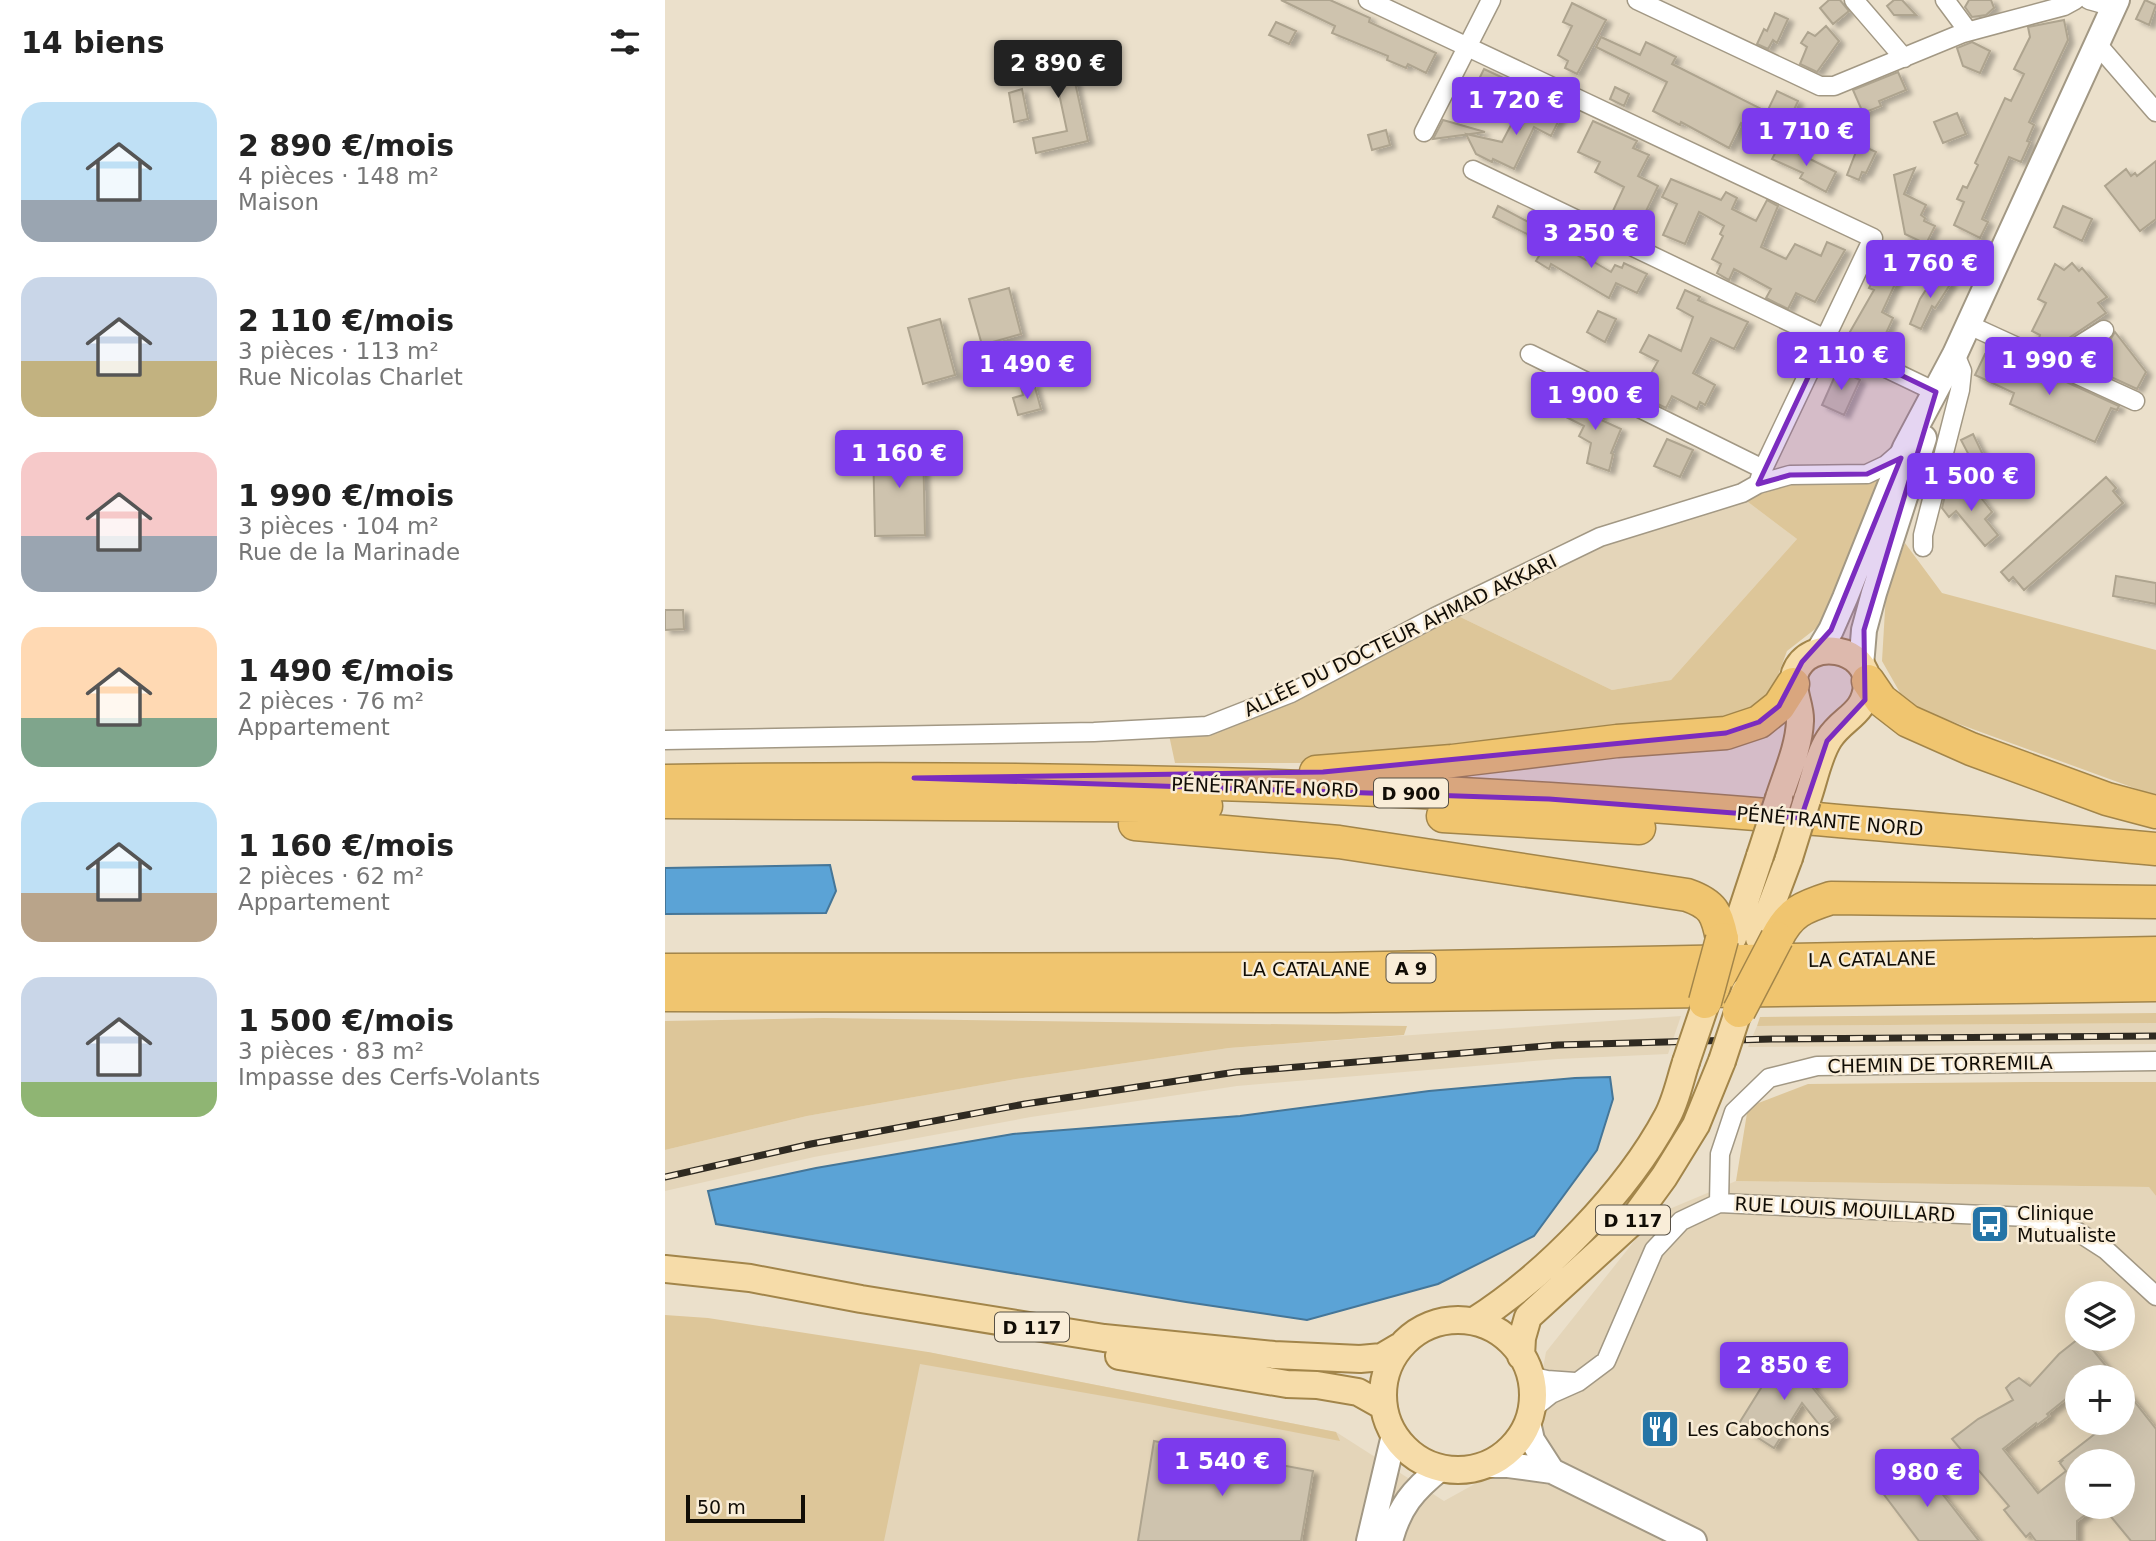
<!DOCTYPE html>
<html lang="fr">
<head>
<meta charset="utf-8">
<style>
  body { margin:0; font-family:"DejaVu Sans",sans-serif; background:#f6f6f6; color:#222; height:100vh; display:flex; flex-direction:column; font-size:26px; white-space:nowrap }
  * { box-sizing:border-box; margin:0 }
  p { font-size:23px; color:#767676 }
  .icon { flex:none; width:38px; height:38px; fill:none; stroke:currentColor; stroke-width:2; stroke-linecap:round; stroke-linejoin:round }
  .map { position:relative; flex:1; overflow:hidden }
  .side { display:flex; flex-direction:column; background:#fff; width:665px }
  .side>* { flex:none }
  .controls { position:absolute; left:1400px; top:1281px; display:grid; gap:14px }
  .controls a { display:grid; place-items:center; width:70px; height:70px; border-radius:50%; background:#fff; box-shadow:0 7px 28px #0002; font-size:35px }
  .scale { position:absolute; left:21px; bottom:18px; width:119px; box-sizing:border-box; padding-left:7px; border:4px solid #110d06; border-top:0; font-size:19px; line-height:24px; white-space:nowrap; color:#110d06; -webkit-text-stroke:5px #f9edd8; paint-order:stroke }
  .price { position:absolute; translate:-50% -60px; padding:0 16px; border-radius:7px; background:#7c3aed; color:#fff; font-size:23px; line-height:46px; filter:drop-shadow(0 2px 4px #0008) }
  .price::after { content:''; position:absolute; left:50%; top:42px; width:21px; height:16px; margin-left:-10px; background:inherit; clip-path:polygon(0 0,100% 0,50% 100%) }
  .price.selected { background:#222; color:#fff }
  ul { padding:0; list-style:none }
  li { display:flex; align-items:center; gap:21px; height:175px; padding:0 21px }
  li span { display:grid; place-items:center; flex:none; width:196px; height:140px; border-radius:21px; color:#555 }
  li>.icon { margin-inline-start:auto }
  span .icon { width:84px; height:84px; fill:#fffc; stroke-width:1 }
  li b { font-size:30px }
  h2 { display:flex; justify-content:space-between; align-items:center; height:84px; padding:0 21px; font-size:30px }
  main { display:flex; flex:1; min-height:0 }
  .map>svg:first-child { display:block }
  .built { fill:#e4d5b9; fill-rule:evenodd }
  .green { fill:#ddc699 }
  .water { fill:#5ba3d6; stroke:#457698; stroke-width:2 }
  .building { fill:#cec3ae; stroke:#aea48f; stroke-width:2; filter:url(#shadow) }
  .lines { fill:none; stroke-linecap:round; stroke-linejoin:round }
  .street-casing { stroke:#a29884; stroke-width:21 }
  .secondary-casing { stroke:#a29884; stroke-width:28 }
  .primary-casing { stroke:#a2854a; stroke-width:30 }
  .highway-casing { stroke:#a2854a; stroke-width:35 }
  .street { stroke:#fff; stroke-width:18 }
  .secondary { stroke:#fff; stroke-width:24 }
  .primary { stroke:#f6dca9; stroke-width:26 }
  .highway { stroke:#f0c56f; stroke-width:32 }
  .rail-casing { stroke:#2f2a21; stroke-width:7 }
  .rail { stroke:#f9edd8; stroke-width:4.5; stroke-dasharray:13; stroke-linecap:butt }
  .primary-bridge-casing { stroke:#a2854a; stroke-width:30; stroke-linecap:butt }
  .highway-bridge-casing { stroke:#a2854a; stroke-width:35; stroke-linecap:butt }
  .primary-bridge { stroke:#f6dca9; stroke-width:26 }
  .highway-bridge { stroke:#f0c56f; stroke-width:32 }
  .marked { fill:#7b2cbf; fill-opacity:0.2; stroke:#7b2cbf; stroke-width:5; stroke-linejoin:round }
  .labels { text-anchor:middle; dominant-baseline:central; stroke-width:5; stroke-linejoin:round; paint-order:stroke }
  .shield { fill:#f9edd8; stroke:#575045; stroke-width:2 }
  .shield-label { font-size:18px; font-weight:bold; fill:#110d06 }
  .street-label { font-size:19px; fill:#110d06; stroke:#f9edd8 }
  .poi-label { font-size:19px; fill:#110d06; stroke:#f9edd8; text-anchor:start }
</style>
</head>
<body>
<main>
<section class="side">
<h2>14 biens<svg class="icon" aria-label="filters" viewBox="0 0 24 24"><path d="M4 7h16M4 17h16"/><circle cx="9" cy="7" r="2"/><circle cx="15" cy="17" r="2"/></svg></h2>
<ul>
<li><span style="background:linear-gradient(#bfe0f5 70%,#9aa5b1 0)"><svg class="icon" aria-label="home" viewBox="0 0 24 24"><path d="M3 11l9-7 9 7M6 9v11h12V9"/></svg></span><div><b>2 890 €/mois</b><p>4 pièces · 148 m²</p><p>Maison</p></div></li>
<li><span style="background:linear-gradient(#c9d6e8 60%,#c2b280 0)"><svg class="icon" aria-label="home" viewBox="0 0 24 24"><path d="M3 11l9-7 9 7M6 9v11h12V9"/></svg></span><div><b>2 110 €/mois</b><p>3 pièces · 113 m²</p><p>Rue Nicolas Charlet</p></div></li>
<li><span style="background:linear-gradient(#f6c9c9 60%,#9aa5b1 0)"><svg class="icon" aria-label="home" viewBox="0 0 24 24"><path d="M3 11l9-7 9 7M6 9v11h12V9"/></svg></span><div><b>1 990 €/mois</b><p>3 pièces · 104 m²</p><p>Rue de la Marinade</p></div></li>
<li><span style="background:linear-gradient(#ffd9b3 65%,#7fa58c 0)"><svg class="icon" aria-label="home" viewBox="0 0 24 24"><path d="M3 11l9-7 9 7M6 9v11h12V9"/></svg></span><div><b>1 490 €/mois</b><p>2 pièces · 76 m²</p><p>Appartement</p></div></li>
<li><span style="background:linear-gradient(#bfe0f5 65%,#b9a48a 0)"><svg class="icon" aria-label="home" viewBox="0 0 24 24"><path d="M3 11l9-7 9 7M6 9v11h12V9"/></svg></span><div><b>1 160 €/mois</b><p>2 pièces · 62 m²</p><p>Appartement</p></div></li>
<li><span style="background:linear-gradient(#c9d6e8 75%,#8fb573 0)"><svg class="icon" aria-label="home" viewBox="0 0 24 24"><path d="M3 11l9-7 9 7M6 9v11h12V9"/></svg></span><div><b>1 500 €/mois</b><p>3 pièces · 83 m²</p><p>Impasse des Cerfs-Volants</p></div></li>
</ul>
</section>
<div class="map">
<svg width="1491" height="1541" viewBox="0 0 1491 1541">
  <defs>
    <filter id="shadow"><feDropShadow dx="5.5" dy="3.5" stdDeviation="2" flood-color="#0004"/></filter>
  </defs>
  <rect width="100%" height="100%" fill="#ebe0cb"/>
  <!-- built -->
  <path class="built" d="M1079,499L1132,539L1006,680L947,690L789,614L937,543Z
    M1016,1016L1003,1054L893,1059L572,1086L366,1117L149,1157L0,1191V1150L142,1116L351,1079L564,1048Z
    M1491,1023V1044L1083,1047L1092,1026Z
    M1071,1181L1485,1187L1491,1196V1541H0L263,1352L671,1432L779,1501L862,1455L881,1352L990,1215ZM1412,1293H1458V1339H1412ZM1412,1377H1458V1423H1412ZM1412,1461H1458V1507H1412Z"/>
  <!-- green -->
  <path class="green" d="M1225,470L1154,626L1122,651L1103,702L1086,714L658,763H510L504,735L789,614L947,690L1006,680L1132,539L1079,499C1122,474 1176,475 1225,470Z
    M1240,543L1277,593L1491,650V796L1242,705L1217,661L1221,593Z
    M1491,1013V1023L1092,1026L1095,1017Z
    M159,1018L742,1026L739,1035L564,1048L351,1079L142,1116L0,1150V1021Z
    M1366,1082H1491V1196L1484,1187L1071,1181L1083,1107L1143,1084Z
    M0,1315L43,1318L263,1352L671,1432L675,1441L484,1404L255,1364L219,1541H0Z"/>
  <!-- water -->
  <path class="water" d="M165,865L171,891L161,913L0,914V868Z
    M945,1077L948,1099L932,1150L869,1236L773,1284L642,1320L521,1302L51,1224L43,1191L151,1168L348,1134L575,1116L764,1091L910,1078Z"/>
  <!-- building -->
  <path class="building" d="M616,0H665L705,18L704,22L771,53L761,73L743,64L741,68L722,60L723,56L667,33L670,26Z
    M1164,0H1175L1184,11L1168,24L1155,8Z
    M1229,0H1237L1251,15H1229L1222,6Z
    M1304,0H1326L1329,8L1321,15L1307,17L1300,7Z
    M1480,0L1491,5L1484,25L1471,19Z
    M907,3L941,20L912,74L900,68L903,61L893,55L907,26L898,22Z
    M1110,13L1123,19L1112,43L1108,40L1103,49L1092,44L1099,29L1102,31Z
    M1399,20L1403,40L1364,122L1369,125L1362,141L1365,142L1356,162L1344,157L1317,219L1323,222L1315,238L1289,225L1299,202L1292,199L1298,186L1302,188L1313,165L1310,163L1340,98L1346,101L1359,74L1349,69L1365,37L1363,27Z
    M611,22L631,31L624,44L604,35Z
    M1161,26L1174,41L1152,72L1135,64L1142,47L1136,43L1143,32L1150,36Z
    M936,37L975,55L981,42L1011,57L1007,64L1102,112L1112,91L1133,101L1122,125L1101,115L1095,127L1085,122L1082,127L1076,123L1064,148L1016,122L1015,125L988,111L1002,82L931,47Z
    M1307,42L1325,51L1315,73L1298,66L1292,48Z
    M403,51L423,141L371,153L368,138L402,131L389,70L348,80L345,67Z
    M819,69L849,83L838,108L807,93Z
    M1233,72L1241,90L1214,101L1216,106L1198,113L1188,90Z
    M950,87L964,94L959,106L945,99Z
    M357,89L363,119L349,122L344,93Z
    M868,102L896,116L886,136L869,127L849,169L828,159L827,162L811,154L801,134L837,142L846,125L855,129Z
    M1292,113L1301,134L1278,143L1269,122Z
    M778,120L820,132L768,139Z
    M928,121L972,141L968,148L984,155L973,176L993,186L974,226L947,213L959,187L930,172L935,162L913,152Z
    M721,130L725,145L707,150L703,135Z
    M1115,144L1171,172L1161,192L1135,178L1138,173L1107,159Z
    M1194,144L1211,152L1201,173L1197,172L1194,180L1182,175Z
    M1491,161V219L1475,231L1440,186L1461,169L1466,176L1470,173L1472,176Z
    M1250,168L1239,194L1261,205L1256,215L1260,218L1259,221L1270,226L1261,244L1240,234L1229,175Z
    M1006,179L1056,200L1061,192L1072,198L1067,209L1091,221L1102,200L1113,206L1096,247L1121,259L1130,244L1156,256L1162,242L1180,250L1150,302L1131,293L1123,309L1101,298L1106,289L1069,269L1064,280L1052,273L1056,264L1047,259L1058,236L1055,234L1059,226L1034,212L1020,244L998,235L1012,204L997,197Z
    M833,206L871,226L866,236L828,217Z
    M1398,206L1427,219L1417,241L1389,227Z
    M884,239L921,260L922,258L946,272L950,265L957,268L959,263L982,274L972,293L951,283L944,298L886,264L884,269L871,261Z
    M1218,260L1237,269L1217,312L1228,318L1217,342L1200,334L1195,343L1182,337L1209,290L1204,288Z
    M1407,263L1414,271L1417,268L1442,297L1433,303L1441,313L1389,348L1373,341L1375,335L1367,331L1381,303L1373,299L1390,264L1399,270Z
    M1271,274L1286,283L1270,308L1267,306L1256,329L1245,324L1255,299Z
    M344,288L356,334L317,345L304,299Z
    M1020,290L1035,297L1033,300L1083,322L1069,349L1046,338L1028,373L1050,385L1040,405L1035,402L1032,409L1007,396L1001,408L974,395L993,361L975,352L984,335L1016,351L1028,317L1012,308Z
    M933,311L951,319L940,342L922,332Z
    M275,319L290,375L258,384L243,328Z
    M1450,332L1481,372L1472,389L1420,365L1426,351L1445,340Z
    M1320,354L1359,371L1362,364L1454,406L1452,410L1446,408L1430,442L1345,404L1349,393L1310,375Z
    M1173,369L1195,380L1179,415L1157,405Z
    M369,384L376,409L353,415L348,398L358,395L356,387Z
    M912,395L938,409L934,419L956,429L946,453L948,454L944,471L922,463L926,443L914,436L919,426L901,417Z
    M1308,434L1318,455L1307,461L1296,440Z
    M1002,439L1028,450L1015,477L989,466Z
    M258,444L260,535L210,536L208,445Z
    M1441,477L1451,488L1448,491L1458,503L1359,590L1348,577L1344,581L1336,572Z
    M1307,486L1327,512L1320,519L1333,535L1320,546L1291,511L1284,517L1277,508L1280,495L1288,489L1294,497Z
    M1451,576L1491,583V604L1448,596Z
    M0,610H18L19,629L0,630Z
    M1413,1339H1419L1450,1377H1412V1390L1382,1414L1384,1416L1372,1425L1371,1423L1338,1449L1373,1493L1401,1471L1395,1463L1397,1461H1395L1444,1423H1458V1387L1491,1429V1541H1466L1438,1507H1458V1461H1412V1507H1431L1412,1521V1541H1371L1365,1533L1361,1537L1339,1510L1344,1506L1287,1439L1313,1419L1348,1400L1341,1388L1346,1383L1354,1378L1365,1386L1394,1354Z
    M1116,1356L1130,1365L1133,1359L1151,1381L1147,1387L1171,1417L1157,1428L1137,1403L1109,1448L1073,1425Z
    M489,1441L648,1471L636,1541H473Z
    M1254,1464L1314,1541H1254L1217,1492Z"/>
  <g class="lines">
    <!-- street casing -->
    <g class="street-casing">
      <path id="street" d="M703,0L1208,238L1098,469L1093,484
        M972,0L1155,86H1169L1298,33L1399,6L1410,0
        M1189,0L1239,58
        M1280,0L1303,31
        M1424,0L1449,7
        M1432,44L1491,112
        M759,132L826,0
        M808,170L1271,392
        M1304,325L1470,401
        M865,354L1098,469
        M1386,363L1439,330
        M1258,547V535L1295,390L1297,371L1290,354
        M0,740L429,732L542,726L626,693L770,617L935,537L1077,493L1093,484L1125,475L1202,474L1221,465L1237,451
        M1054,1203L1055,1154L1069,1112L1104,1078L1152,1066L1491,1061
        M865,1376L882,1380L910,1382
        M866,1410L886,1394L913,1382L941,1361L989,1250L1016,1221L1054,1203L1363,1217L1413,1232L1441,1250L1491,1296"/>
    </g>
    <!-- secondary casing -->
    <g class="secondary-casing">
      <path id="secondary" d="M1154,650L1166,630L1180,598L1240,448L1290,354L1452,0
        M1196,666L1199,630L1209,593L1259,438
        M863,1422L867,1440L887,1471
        M820,1465H843L887,1471L1029,1541
        M704,1541L729,1435
        M725,1541C734,1507 748,1490 776,1468"/>
    </g>
    <!-- primary casing -->
    <g class="primary-casing">
      <path id="primary" d="M1114,798C1122,773 1134,747 1135,721C1136,705 1125,689 1130,673C1144,636 1204,648 1202,685C1200,715 1178,717 1164,739C1153,756 1149,781 1142,800
        M1068,938L1095,856
        M1094,938L1124,858
        M0,1269L85,1278L196,1299L439,1338L609,1355L695,1359L717,1357L734,1347
        M718 1395a75 75 0 1 1 150 0a75 75 0 1 1-150 0Z
        M809,1321C880,1276 962,1192 1002,1117C1011,1101 1015,1080 1021,1062
        M454,1356L622,1384L652,1385L693,1392L718,1406
        M856,1356L857,1338L863,1317L964,1225L999,1177L1031,1125L1057,1061"/>
    </g>
    <!-- highway casing -->
    <g class="highway-casing">
      <path id="highway" d="M1203,681L1216,700L1243,721L1306,749L1442,799L1491,812
        M651,772L787,761L952,741L1061,733L1094,722L1114,706L1128,684
        M0,781C295,776 591,781 885,799C1087,812 1289,831 1491,849
        M0,802L541,806
        M778,816L974,828
        M470,824L674,842L1022,895C1048,904 1052,913 1057,939
        M1112,938C1125,912 1138,907 1166,898L1491,902
        M0,970L667,969L1491,953
        M0,995L671,996L1491,985"/>
    </g>
    <!-- street -->
    <use href="#street" class="street"/>
    <!-- secondary -->
    <use href="#secondary" class="secondary"/>
    <!-- primary -->
    <use href="#primary" class="primary"/>
    <!-- highway -->
    <use href="#highway" class="highway"/>
    <!-- rail casing -->
    <g class="rail-casing">
      <path id="rail" d="M0,1177L146,1144L360,1104L571,1072L893,1045L1107,1039L1491,1036"/>
    </g>
    <!-- rail -->
    <use href="#rail" class="rail"/>
    <!-- primary-bridge casing -->
    <g class="primary-bridge-casing">
      <path id="primary-bridge" d="M1095,856L1114,798
        M1124,858L1142,800
        M1057,1061L1080,991
        M1021,1062L1047,985"/>
    </g>
    <!-- highway-bridge casing -->
    <g class="highway-bridge-casing">
      <path id="highway-bridge" d="M1040,1002L1057,939
        M1074,1011L1112,938"/>
    </g>
    <!-- primary-bridge -->
    <use href="#primary-bridge" class="primary-bridge"/>
    <!-- highway-bridge -->
    <use href="#highway-bridge" class="highway-bridge"/>
  </g>
  <!-- marked area -->
  <path class="marked" d="M1161,339L1271,392L1199,630L1200,700L1162,741L1136,818L884,799L249,778L658,772L1061,733L1094,722L1114,706L1137,662L1166,630L1236,458L1202,474L1125,475L1093,484Z"/>
  <!-- icons -->
  <defs>
    <g id="bus-square" transform="scale(2.0125)"><rect x="-9" y="-9" width="18" height="18" rx="4" fill="#2574a6" stroke="#f9edd8"/><path d="M-5-6H5V4H4V6H2V4H-2V6H-4V4H-5ZM-3.5-4V0h7V-4ZM-3.5 1.2v1.5H-2V1.2ZM2 1.2v1.5H3.5V1.2Z" fill="#fff"/></g>
    <g id="restaurant-square" transform="scale(2.0125)"><rect x="-9" y="-9" width="18" height="18" rx="4" fill="#2574a6" stroke="#f9edd8"/><path d="M-5-6h1v4h1v-4h1v4h1v-4h1v5L-1.5 .5V6h-2V.5L-5-1ZM5-6V6H3V1.5H1.5Q1.5-4 5-6Z" fill="#fff"/></g>
  </defs>
  <g fill-rule="evenodd">
    <use href="#bus-square" x="1325" y="1224"/>
    <use href="#restaurant-square" x="995" y="1429"/>
  </g>
  <g class="labels">
    <!-- shield labels -->
    <g class="shield">
      <rect x="709" y="778.5" width="74" height="29" rx="5"/>
      <rect x="721.5" y="953.5" width="49" height="29" rx="5"/>
      <rect x="931" y="1205.5" width="74" height="29" rx="5"/>
      <rect x="330" y="1312.5" width="74" height="29" rx="5"/>
    </g>
    <g class="shield-label">
      <text x="746" y="793">D 900</text>
      <text x="746" y="968">A 9</text>
      <text x="968" y="1220">D 117</text>
      <text x="367" y="1327">D 117</text>
    </g>
    <!-- street labels -->
    <g class="street-label">
      <text transform="translate(735 635) rotate(-26)">ALLÉE DU DOCTEUR AHMAD AKKARI</text>
      <text transform="translate(600 787) rotate(2)">PÉNÉTRANTE NORD</text>
      <text transform="translate(1165 821) rotate(5)">PÉNÉTRANTE NORD</text>
      <text transform="translate(1207 959) rotate(-1)">LA CATALANE</text>
      <text x="641" y="969">LA CATALANE</text>
      <text transform="translate(1275 1064) rotate(-1)">CHEMIN DE TORREMILA</text>
      <text transform="translate(1180 1209) rotate(3)">RUE LOUIS MOUILLARD</text>
    </g>
    <!-- poi labels -->
    <g class="poi-label">
      <text x="1352" y="1213">Clinique<tspan x="1352" dy="22">Mutualiste</tspan></text>
      <text x="1022" y="1429">Les Cabochons</text>
    </g>
  </g>
</svg>
<div class="controls">
<a><svg class="icon" aria-label="layers" viewBox="0 0 24 24"><path d="M12 4l9 5-9 5-9-5zM3 14l9 5 9-5"/></svg></a>
<a>+</a>
<a>−</a>
</div>
<div class="scale">50 m</div>
<b class="price selected" style="left:393px;top:100px">2 890 €</b>
<b class="price" style="left:851px;top:137px">1 720 €</b>
<b class="price" style="left:1141px;top:168px">1 710 €</b>
<b class="price" style="left:926px;top:270px">3 250 €</b>
<b class="price" style="left:1265px;top:300px">1 760 €</b>
<b class="price" style="left:1176px;top:392px">2 110 €</b>
<b class="price" style="left:1384px;top:397px">1 990 €</b>
<b class="price" style="left:362px;top:401px">1 490 €</b>
<b class="price" style="left:930px;top:432px">1 900 €</b>
<b class="price" style="left:234px;top:490px">1 160 €</b>
<b class="price" style="left:1306px;top:513px">1 500 €</b>
<b class="price" style="left:1119px;top:1402px">2 850 €</b>
<b class="price" style="left:557px;top:1498px">1 540 €</b>
<b class="price" style="left:1262px;top:1509px">980 €</b>
</div>
</main>
</body>
</html>
